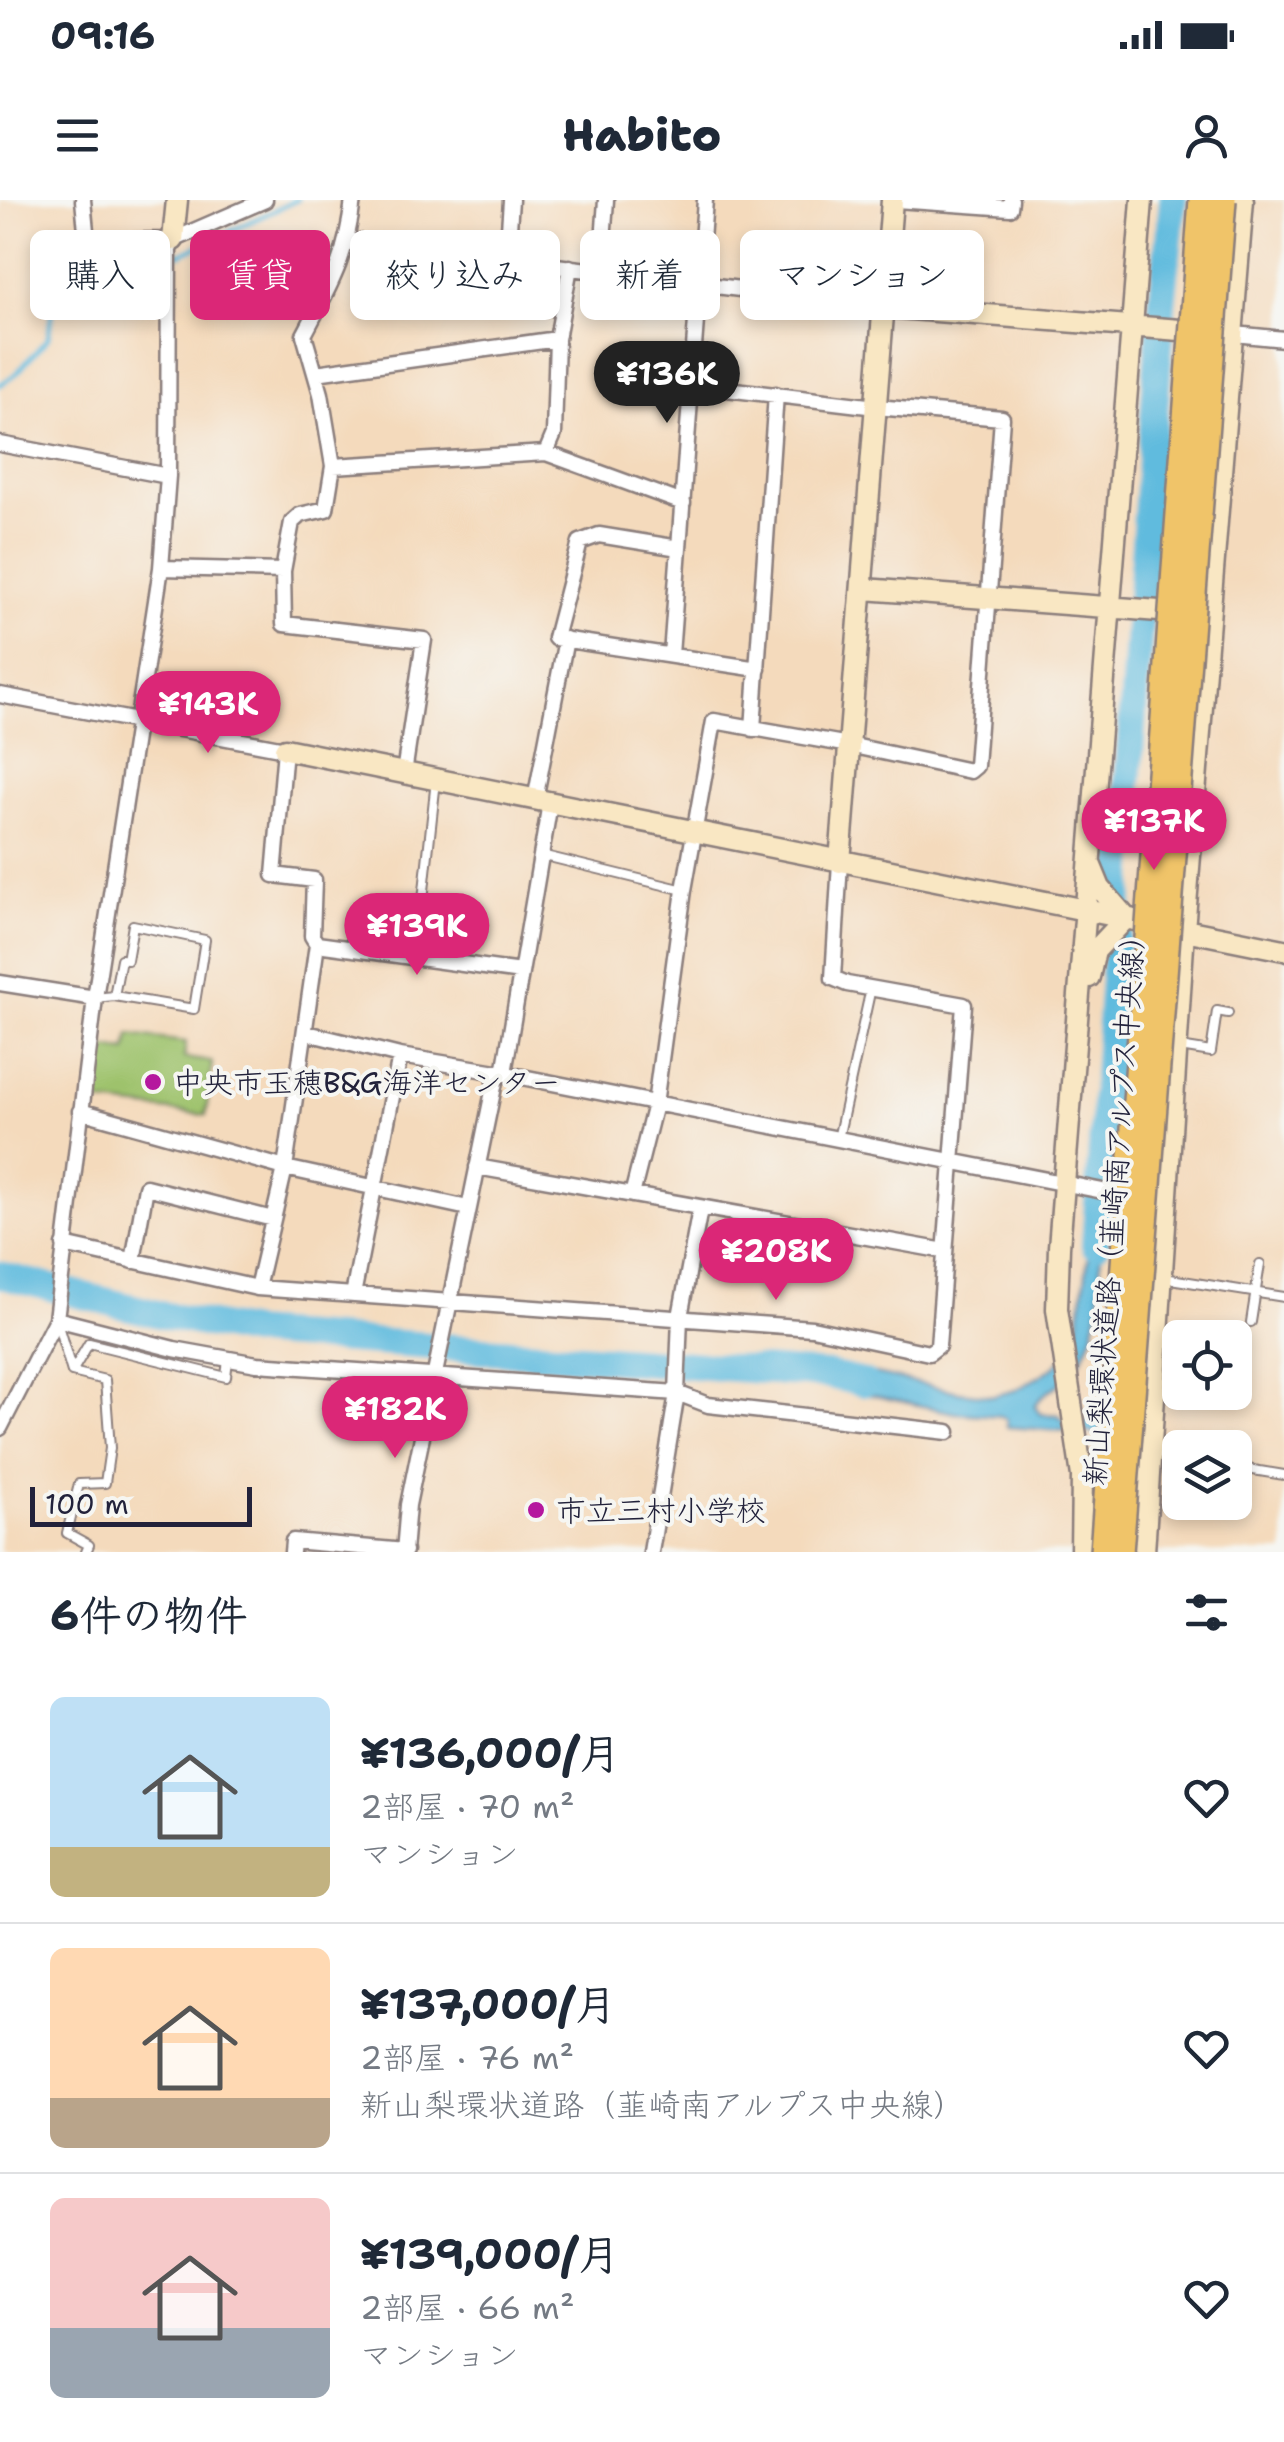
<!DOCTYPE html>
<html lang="ja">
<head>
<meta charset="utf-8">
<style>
  body { margin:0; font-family:"Shantell Sans","Klee One",sans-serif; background:#f6f6f7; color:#1f2937; height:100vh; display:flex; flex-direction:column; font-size:38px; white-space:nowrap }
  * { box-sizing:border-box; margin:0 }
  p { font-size:32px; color:#747a83 }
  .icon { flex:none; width:55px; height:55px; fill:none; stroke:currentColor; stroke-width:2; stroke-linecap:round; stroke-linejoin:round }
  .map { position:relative; height:1352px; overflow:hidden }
  .sheet { display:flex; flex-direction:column; background:#fff; flex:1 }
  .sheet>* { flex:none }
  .banner { position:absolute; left:30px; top:30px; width:1225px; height:90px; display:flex; gap:20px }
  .tools { position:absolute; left:1162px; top:1120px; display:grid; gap:20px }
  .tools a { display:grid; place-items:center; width:90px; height:90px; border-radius:15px; background:#fff; box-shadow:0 5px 15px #0003; font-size:50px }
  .scale { position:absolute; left:30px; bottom:25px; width:222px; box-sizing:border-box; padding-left:10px; border:5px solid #22223b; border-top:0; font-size:28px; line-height:35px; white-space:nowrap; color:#22223b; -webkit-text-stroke:8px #f6f6f2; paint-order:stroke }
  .price { position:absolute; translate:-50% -85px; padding:0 22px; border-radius:35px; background:#db2777; color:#fff; font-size:32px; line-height:65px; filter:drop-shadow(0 2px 5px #0008) }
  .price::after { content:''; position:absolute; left:50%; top:60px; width:30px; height:22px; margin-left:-15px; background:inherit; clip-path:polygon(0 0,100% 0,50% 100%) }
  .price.active { background:#222; color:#fff }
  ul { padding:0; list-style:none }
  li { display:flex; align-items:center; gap:30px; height:250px; padding:0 50px }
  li+li { border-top:2px solid #e0e1e3 }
  li span { display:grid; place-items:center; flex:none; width:280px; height:200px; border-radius:15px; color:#555 }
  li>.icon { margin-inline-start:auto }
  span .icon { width:120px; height:120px; fill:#fffc; stroke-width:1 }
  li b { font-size:42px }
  h2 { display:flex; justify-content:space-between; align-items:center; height:120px; padding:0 50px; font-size:42px }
  .chip { padding:0 35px; border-radius:15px; background:#fff; box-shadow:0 5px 15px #0003; font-size:35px; line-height:90px }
  .chip.active { background:#db2777; color:#fff }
  .status { display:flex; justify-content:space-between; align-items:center; height:70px; padding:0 50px; background:#fff; direction:ltr }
  .status svg { height:28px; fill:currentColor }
  header { display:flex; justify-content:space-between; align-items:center; height:130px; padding:0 50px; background:#fff; font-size:45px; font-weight:800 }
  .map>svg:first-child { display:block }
  .green { fill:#9ec26c; stroke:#607254; stroke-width:2.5 }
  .water { fill:#61bbde; stroke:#426e8c; stroke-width:2.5 }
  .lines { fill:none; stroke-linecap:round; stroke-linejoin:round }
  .stream { stroke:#61bbde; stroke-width:5 }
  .river { stroke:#61bbde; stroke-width:28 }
  .lane-casing { stroke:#8b7e7c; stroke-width:12 }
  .street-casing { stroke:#8b7e7c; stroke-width:19 }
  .secondary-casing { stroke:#8b7e7c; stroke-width:25 }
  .lane { stroke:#fff; stroke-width:8 }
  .street { stroke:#fff; stroke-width:14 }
  .secondary { stroke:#f9e7c3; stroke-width:20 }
  .highway-bridge-casing { stroke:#8b7e7c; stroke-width:30; stroke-linecap:butt }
  .highway-bridge { stroke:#f0c469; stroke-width:25 }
  .poi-dot { fill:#b5179e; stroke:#f6f6f2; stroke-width:4 }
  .labels { text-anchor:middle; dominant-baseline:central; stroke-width:8; stroke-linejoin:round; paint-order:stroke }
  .poi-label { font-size:30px; fill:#22223b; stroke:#f6f6f2; text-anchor:start }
  .street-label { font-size:30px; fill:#22223b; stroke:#f6f6f2 }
</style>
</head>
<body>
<div class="status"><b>09:16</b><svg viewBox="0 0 49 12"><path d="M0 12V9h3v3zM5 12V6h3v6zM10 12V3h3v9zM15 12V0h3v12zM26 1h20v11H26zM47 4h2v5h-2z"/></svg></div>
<header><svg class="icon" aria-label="menu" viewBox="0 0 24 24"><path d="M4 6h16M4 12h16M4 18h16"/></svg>Habito<svg class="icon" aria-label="person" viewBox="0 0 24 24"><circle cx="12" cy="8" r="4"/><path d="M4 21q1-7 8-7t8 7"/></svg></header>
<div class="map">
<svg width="1284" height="1352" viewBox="0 0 1284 1352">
  <rect width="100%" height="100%" fill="#f6f6f2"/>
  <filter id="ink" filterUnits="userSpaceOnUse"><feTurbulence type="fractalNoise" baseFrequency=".01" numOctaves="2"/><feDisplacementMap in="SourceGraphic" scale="20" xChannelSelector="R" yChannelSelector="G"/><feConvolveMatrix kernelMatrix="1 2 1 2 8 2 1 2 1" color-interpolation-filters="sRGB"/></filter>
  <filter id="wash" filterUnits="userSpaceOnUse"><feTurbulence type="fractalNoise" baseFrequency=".0048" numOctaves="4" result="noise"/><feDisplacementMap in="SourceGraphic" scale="40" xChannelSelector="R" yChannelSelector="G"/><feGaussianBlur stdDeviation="2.25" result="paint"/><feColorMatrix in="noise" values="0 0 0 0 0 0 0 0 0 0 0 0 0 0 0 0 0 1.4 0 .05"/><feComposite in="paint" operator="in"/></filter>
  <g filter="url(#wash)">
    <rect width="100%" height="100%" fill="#f4dabc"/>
    <!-- green -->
    <path class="green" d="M130,835L186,842L184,858L212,862L206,915L93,902L100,847L127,851Z"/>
    <!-- water -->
    <path class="water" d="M1095,1009L1101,1010C1098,1064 1109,1123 1074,1170C1063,1186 1042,1190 1035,1207L1040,1214L1059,1215L1061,1219L1113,1224L1112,1234L1007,1227V1220L1001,1216L955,1213L828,1186L833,1165L959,1192L993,1196L1016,1190L1053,1168L1069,1152L1077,1137Z"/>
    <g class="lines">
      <!-- stream -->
      <path class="stream" d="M0,185L17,173L48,138L56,83L76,61L101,52L181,54L297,0"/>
      <!-- river -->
      <path class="river" d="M1095,1045L1162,105L1173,0
        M0,1075L162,1115L252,1133L829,1175L864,1183"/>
    </g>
  </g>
  <g filter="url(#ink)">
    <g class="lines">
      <!-- lane casing -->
      <g class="lane-casing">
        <path id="lane" d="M541,655L684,690
          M413,755L423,700L436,580
          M95,798L114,796L194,809L205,740L133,725L127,760L121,759L114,796
          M1180,847L1211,852L1217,811L1228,813
          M838,939L871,788
          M1164,1078L1284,1097
          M56,1119L72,1172
          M1251,1122L1260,1064
          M72,1172L105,1180L110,1248L105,1283L79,1284L67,1333L89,1345L86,1352
          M72,1172L89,1143L226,1177L228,1159
          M1152,1253L1180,1258
          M1235,1267L1284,1275"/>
      </g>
      <!-- street casing -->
      <g class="street-casing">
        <path id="street" d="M83,0L87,41L173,40L265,0
          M896,0L1010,8L1011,0
          M348,40L884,107
          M507,58L511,0
          M601,70L606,0
          M1234,134L1284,139
          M316,173L557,139
          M0,244L168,276
          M546,253L554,234L557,139L570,67
          M333,266L546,253L683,303
          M679,348L599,335L580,342L555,438L758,469
          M161,368L283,371L292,322L300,315L326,309L333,266L321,194L304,135C331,83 346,60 353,0
          M283,371L284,424L424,440L404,573
          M671,455L705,0
          M0,495L285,549L274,675L314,680L312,736L317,744L285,968L257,1088
          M753,529L776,194
          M535,600L566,439
          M317,744L521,772
          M0,783L95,798
          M307,833L400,856L497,872L1113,993L1135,994
          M504,873L550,603
          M80,911L285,968L468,1008
          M477,967L945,1051
          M632,995L655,904L684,690L714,521L849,545L970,571L976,566L1002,218L876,207L693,185
          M64,1045L257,1088L812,1128L929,1153L938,1146L964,805L847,784L833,778L840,662
          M133,1061L146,987L273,1019
          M353,1095L400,856
          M56,1119L174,1149L257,1164L677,1193L708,1205L948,1232
          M0,1228L56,1119L95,798L161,368L168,276L169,50L173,40
          M292,1352L293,1341L405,1351
          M404,1352L408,1305L497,872
          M651,1352L677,1193L680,1117L700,1009"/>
      </g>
      <!-- secondary casing -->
      <g class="secondary-casing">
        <path id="secondary" d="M173,40L177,0
          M884,107L1206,132
          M864,389L1186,413
          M285,549L1284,750
          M840,662L892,0
          M1089,777L1095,751L1126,718L1100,688L1091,666
          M1081,1352L1082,1276L1057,1109L1059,1047L1142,0
          M1144,1352L1184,730L1243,0"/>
      </g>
      <!-- lane -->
      <use href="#lane" class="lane"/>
      <!-- street -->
      <use href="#street" class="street"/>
      <!-- secondary -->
      <use href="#secondary" class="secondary"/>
      <!-- highway-bridge casing -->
      <g class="highway-bridge-casing">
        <path id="highway-bridge" d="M1103,1352L1202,0
          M1120,1352L1223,0"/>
      </g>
      <!-- highway-bridge -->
      <use href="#highway-bridge" class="highway-bridge"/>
    </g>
  </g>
  <!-- markers -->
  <g class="poi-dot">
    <circle cx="153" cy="882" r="10"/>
    <circle cx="536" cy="1310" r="10"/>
  </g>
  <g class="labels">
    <!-- poi labels -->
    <g class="poi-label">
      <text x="173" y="882">中央市玉穂B&amp;G海洋センター</text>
      <text x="556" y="1310">市立三村小学校</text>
    </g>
    <!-- street labels -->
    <g class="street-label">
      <text transform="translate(1114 1003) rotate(-86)">新山梨環状道路（韮崎南アルプス中央線）</text>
    </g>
  </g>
</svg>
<div class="tools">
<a><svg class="icon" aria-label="locate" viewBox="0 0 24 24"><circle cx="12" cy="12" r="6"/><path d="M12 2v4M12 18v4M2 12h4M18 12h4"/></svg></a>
<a><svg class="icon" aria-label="layers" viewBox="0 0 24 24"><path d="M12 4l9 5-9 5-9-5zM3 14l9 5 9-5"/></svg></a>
</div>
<div class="scale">100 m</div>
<b class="price active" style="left:667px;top:226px">¥136K</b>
<b class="price" style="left:208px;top:556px">¥143K</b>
<b class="price" style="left:1154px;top:673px">¥137K</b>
<b class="price" style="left:417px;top:778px">¥139K</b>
<b class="price" style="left:776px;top:1103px">¥208K</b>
<b class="price" style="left:395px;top:1261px">¥182K</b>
<div class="banner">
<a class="chip">購入</a>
<a class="chip active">賃貸</a>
<a class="chip">絞り込み</a>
<a class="chip">新着</a>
<a class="chip">マンション</a>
</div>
</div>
<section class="sheet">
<h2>6件の物件<svg class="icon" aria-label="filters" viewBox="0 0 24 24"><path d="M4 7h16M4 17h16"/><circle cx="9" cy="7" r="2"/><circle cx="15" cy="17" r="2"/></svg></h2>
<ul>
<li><span style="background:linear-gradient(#bfe0f5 75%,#c2b280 0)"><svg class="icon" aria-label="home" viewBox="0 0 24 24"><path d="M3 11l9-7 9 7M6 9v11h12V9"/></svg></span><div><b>¥136,000/月</b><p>2部屋 · 70 m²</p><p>マンション</p></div><svg class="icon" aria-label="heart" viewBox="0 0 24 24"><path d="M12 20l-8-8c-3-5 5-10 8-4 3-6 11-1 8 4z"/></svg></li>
<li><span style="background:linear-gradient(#ffd9b3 75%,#b9a48a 0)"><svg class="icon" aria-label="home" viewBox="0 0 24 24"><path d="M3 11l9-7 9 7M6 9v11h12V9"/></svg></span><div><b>¥137,000/月</b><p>2部屋 · 76 m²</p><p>新山梨環状道路（韮崎南アルプス中央線）</p></div><svg class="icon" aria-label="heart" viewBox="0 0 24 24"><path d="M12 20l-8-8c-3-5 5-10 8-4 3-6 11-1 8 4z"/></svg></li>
<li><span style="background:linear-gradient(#f6c9c9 65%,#9aa5b1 0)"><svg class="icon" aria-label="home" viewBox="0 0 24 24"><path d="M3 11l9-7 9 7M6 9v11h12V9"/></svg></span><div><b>¥139,000/月</b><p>2部屋 · 66 m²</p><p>マンション</p></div><svg class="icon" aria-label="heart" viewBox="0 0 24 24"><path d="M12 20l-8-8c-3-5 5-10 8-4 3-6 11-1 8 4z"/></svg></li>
</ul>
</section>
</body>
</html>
